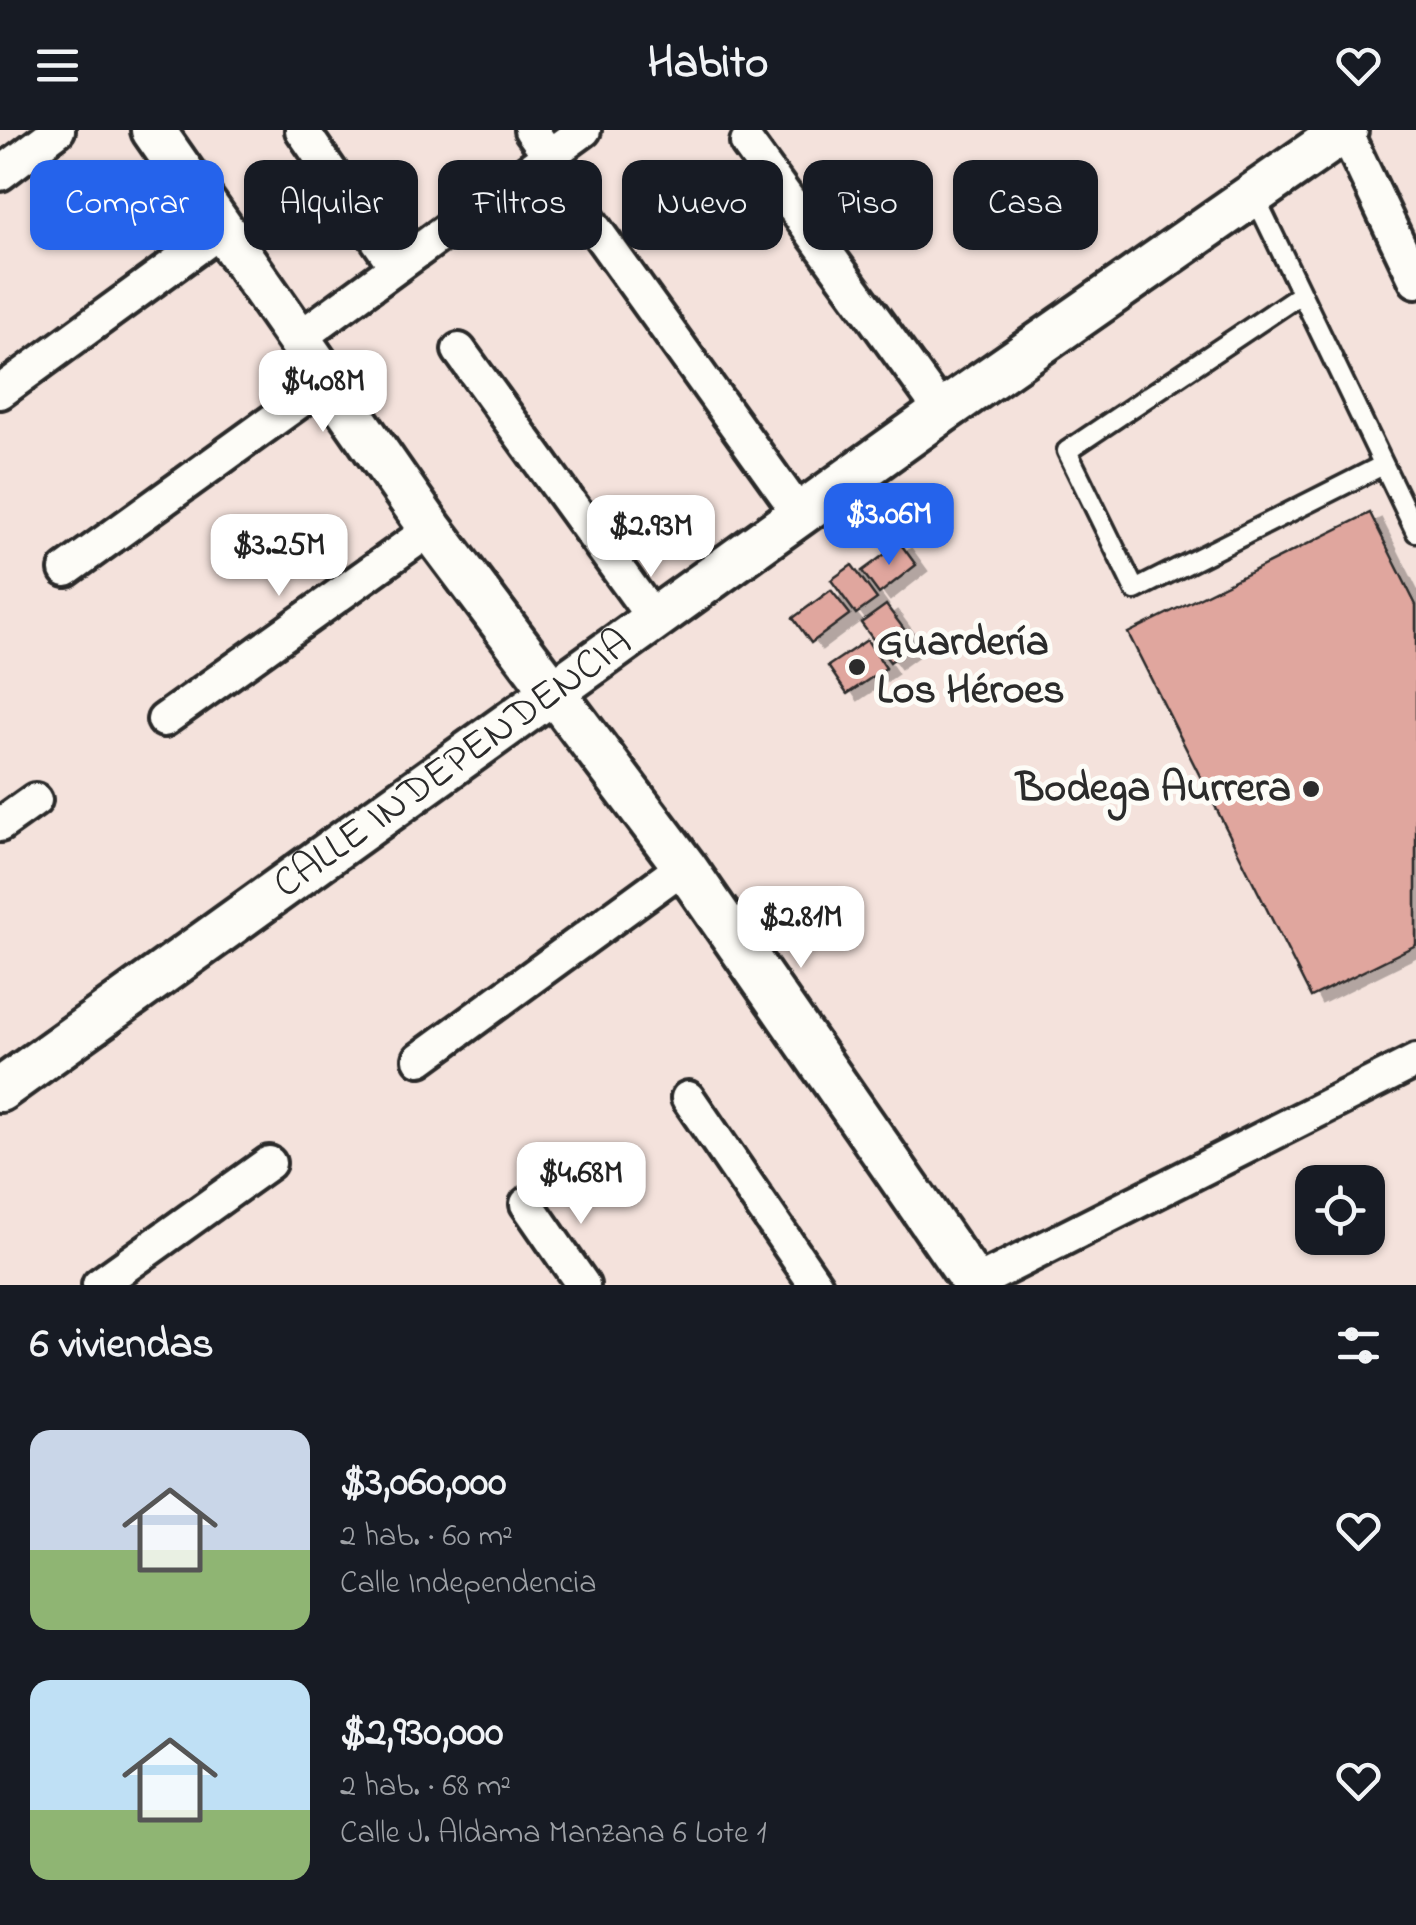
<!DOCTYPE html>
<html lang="es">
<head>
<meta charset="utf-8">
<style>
  body { margin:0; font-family:"Indie Flower",sans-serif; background:#20242c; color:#f1f3f6; height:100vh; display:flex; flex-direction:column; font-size:38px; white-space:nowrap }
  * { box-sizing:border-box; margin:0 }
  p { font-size:32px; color:#9ea1a6 }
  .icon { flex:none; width:55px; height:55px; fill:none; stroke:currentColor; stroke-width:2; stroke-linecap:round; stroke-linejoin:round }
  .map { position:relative; height:1155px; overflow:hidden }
  .panel { display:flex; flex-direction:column; background:#171b24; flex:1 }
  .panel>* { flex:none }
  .guide { position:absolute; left:30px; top:30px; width:1358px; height:90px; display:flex; gap:20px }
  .tools { position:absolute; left:1295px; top:1035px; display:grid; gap:20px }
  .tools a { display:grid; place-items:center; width:90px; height:90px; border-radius:20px; background:#171b24; box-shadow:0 2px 8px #0004; font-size:50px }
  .price { position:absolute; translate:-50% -85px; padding:0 22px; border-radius:20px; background:#fff; color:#222; font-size:32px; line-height:65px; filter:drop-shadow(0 2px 5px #0008) }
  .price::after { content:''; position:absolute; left:50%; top:60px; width:30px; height:22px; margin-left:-15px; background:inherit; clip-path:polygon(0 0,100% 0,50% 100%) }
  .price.current { background:#2563eb; color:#fff }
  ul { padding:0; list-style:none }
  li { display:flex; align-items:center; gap:30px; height:250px; padding:0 30px }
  li span { display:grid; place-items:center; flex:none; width:280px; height:200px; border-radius:20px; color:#555 }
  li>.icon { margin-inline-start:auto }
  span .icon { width:120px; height:120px; fill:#fffc; stroke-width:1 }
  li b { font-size:42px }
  h2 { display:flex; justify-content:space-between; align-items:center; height:120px; padding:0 30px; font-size:42px }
  .tag { padding:0 35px; border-radius:20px; background:#171b24; box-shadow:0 2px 8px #0004; font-size:35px; line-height:90px }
  .tag.current { background:#2563eb; color:#fff }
  header { display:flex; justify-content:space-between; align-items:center; height:130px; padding:0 30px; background:#171b24; font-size:45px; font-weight:800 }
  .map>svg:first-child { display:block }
  .building { fill:#e0a69e; stroke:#2b2b2b; stroke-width:2.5; filter:url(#shadow) }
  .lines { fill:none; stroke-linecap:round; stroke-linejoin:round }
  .service-casing { stroke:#2b2b2b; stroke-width:25 }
  .minor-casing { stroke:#2b2b2b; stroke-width:40 }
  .tertiary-casing { stroke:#2b2b2b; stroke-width:50 }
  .service { stroke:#fdfcf7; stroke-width:18 }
  .minor { stroke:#fdfcf7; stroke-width:32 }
  .tertiary { stroke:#fdfcf7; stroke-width:42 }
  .poi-dot { fill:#2b2b2b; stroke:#fdfcf7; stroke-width:4 }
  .labels { text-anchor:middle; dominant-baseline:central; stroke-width:10; stroke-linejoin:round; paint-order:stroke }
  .poi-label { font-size:42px; font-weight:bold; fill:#2b2b2b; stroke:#fdfcf7; text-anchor:start }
  .street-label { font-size:42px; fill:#2b2b2b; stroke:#fdfcf7 }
</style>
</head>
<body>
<header><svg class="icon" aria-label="menu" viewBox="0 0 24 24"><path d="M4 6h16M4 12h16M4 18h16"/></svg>Habito<svg class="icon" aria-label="heart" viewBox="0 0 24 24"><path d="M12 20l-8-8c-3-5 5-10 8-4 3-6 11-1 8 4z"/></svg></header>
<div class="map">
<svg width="1416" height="1155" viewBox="0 0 1416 1155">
  <defs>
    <filter id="shadow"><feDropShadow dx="11" dy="6" stdDeviation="0" flood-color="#0004"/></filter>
  </defs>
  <rect width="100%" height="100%" fill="#f4e2dc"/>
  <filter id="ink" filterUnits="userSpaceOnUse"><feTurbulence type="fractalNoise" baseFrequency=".01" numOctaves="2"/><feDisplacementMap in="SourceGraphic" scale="20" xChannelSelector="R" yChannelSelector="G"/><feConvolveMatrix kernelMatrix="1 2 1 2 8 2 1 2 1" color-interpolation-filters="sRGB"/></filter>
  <g filter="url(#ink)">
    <!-- building -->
    <path class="building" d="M1370,383L1416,475V815L1311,867L1128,503Z
      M900,413L916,435L879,464L862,441Z
      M852,435L877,469L856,484L831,450Z
      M831,460L850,484L811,513L793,488Z
      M886,475L915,514L890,532L861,493Z
      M867,510L886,538L847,564L828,536Z"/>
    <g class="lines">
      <!-- service casing -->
      <g class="service-casing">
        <path id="service" d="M1255,67L1416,402
          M1301,164L1067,321L1135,460L1383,335"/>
      </g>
      <!-- minor casing -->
      <g class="minor-casing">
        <path id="minor" d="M302,0L396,137
          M531,0L549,25
          M1345,1L1416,151
          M747,13L942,282
          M0,44L58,0
          M588,89L801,386
          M299,208L584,0
          M459,220L656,492
          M0,262L223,99
          M66,440L329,250
          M164,590L431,399
          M0,695L35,670
          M420,929L684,736
          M688,968L816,1155
          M527,1074L583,1155
          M99,1155L269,1033
          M972,1155L1416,931"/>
      </g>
      <!-- tertiary casing -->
      <g class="tertiary-casing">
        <g id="tertiary">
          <path d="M153,0L431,399L684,736L975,1155"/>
          <path id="s1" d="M0,960L942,282L1346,0"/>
        </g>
      </g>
      <!-- service -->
      <use href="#service" class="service"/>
      <!-- minor -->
      <use href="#minor" class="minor"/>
      <!-- tertiary -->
      <use href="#tertiary" class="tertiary"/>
    </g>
  </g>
  <!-- markers -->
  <g class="poi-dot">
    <circle cx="857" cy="537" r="10"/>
    <circle cx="1311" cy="659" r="10"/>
  </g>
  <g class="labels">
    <!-- poi labels -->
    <g class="poi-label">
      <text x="877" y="513">Guardería<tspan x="877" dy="48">Los Héroes</tspan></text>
      <text x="1291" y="659" text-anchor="end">Bodega Aurrera</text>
    </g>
    <!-- street labels -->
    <g class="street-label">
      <text stroke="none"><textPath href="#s1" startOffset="558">CALLE INDEPENDENCIA</textPath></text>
    </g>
  </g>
</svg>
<div class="tools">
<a><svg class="icon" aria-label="locate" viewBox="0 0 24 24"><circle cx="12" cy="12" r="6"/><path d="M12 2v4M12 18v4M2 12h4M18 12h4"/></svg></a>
</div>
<b class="price" style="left:323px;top:305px">$4.08M</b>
<b class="price current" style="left:889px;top:438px">$3.06M</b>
<b class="price" style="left:651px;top:450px">$2.93M</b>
<b class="price" style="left:279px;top:469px">$3.25M</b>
<b class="price" style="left:801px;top:841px">$2.81M</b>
<b class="price" style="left:581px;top:1097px">$4.68M</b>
<div class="guide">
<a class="tag current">Comprar</a>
<a class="tag">Alquilar</a>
<a class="tag">Filtros</a>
<a class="tag">Nuevo</a>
<a class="tag">Piso</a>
<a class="tag">Casa</a>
</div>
</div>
<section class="panel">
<h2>6 viviendas<svg class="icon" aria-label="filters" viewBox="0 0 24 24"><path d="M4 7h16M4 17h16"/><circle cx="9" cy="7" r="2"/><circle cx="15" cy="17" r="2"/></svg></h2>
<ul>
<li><span style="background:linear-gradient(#c9d6e8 60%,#8fb573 0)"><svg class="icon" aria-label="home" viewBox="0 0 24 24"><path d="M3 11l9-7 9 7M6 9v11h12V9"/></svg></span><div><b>$3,060,000</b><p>2 hab. · 60 m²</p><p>Calle Independencia</p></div><svg class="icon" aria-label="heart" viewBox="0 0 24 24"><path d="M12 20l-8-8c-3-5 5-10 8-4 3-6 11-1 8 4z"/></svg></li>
<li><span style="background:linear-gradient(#bfe0f5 65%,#8fb573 0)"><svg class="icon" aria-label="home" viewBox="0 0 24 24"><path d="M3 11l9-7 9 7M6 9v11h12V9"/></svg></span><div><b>$2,930,000</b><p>2 hab. · 68 m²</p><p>Calle J. Aldama Manzana 6 Lote 1</p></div><svg class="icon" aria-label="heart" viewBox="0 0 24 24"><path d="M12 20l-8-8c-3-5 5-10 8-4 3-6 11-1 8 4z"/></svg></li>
</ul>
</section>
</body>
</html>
